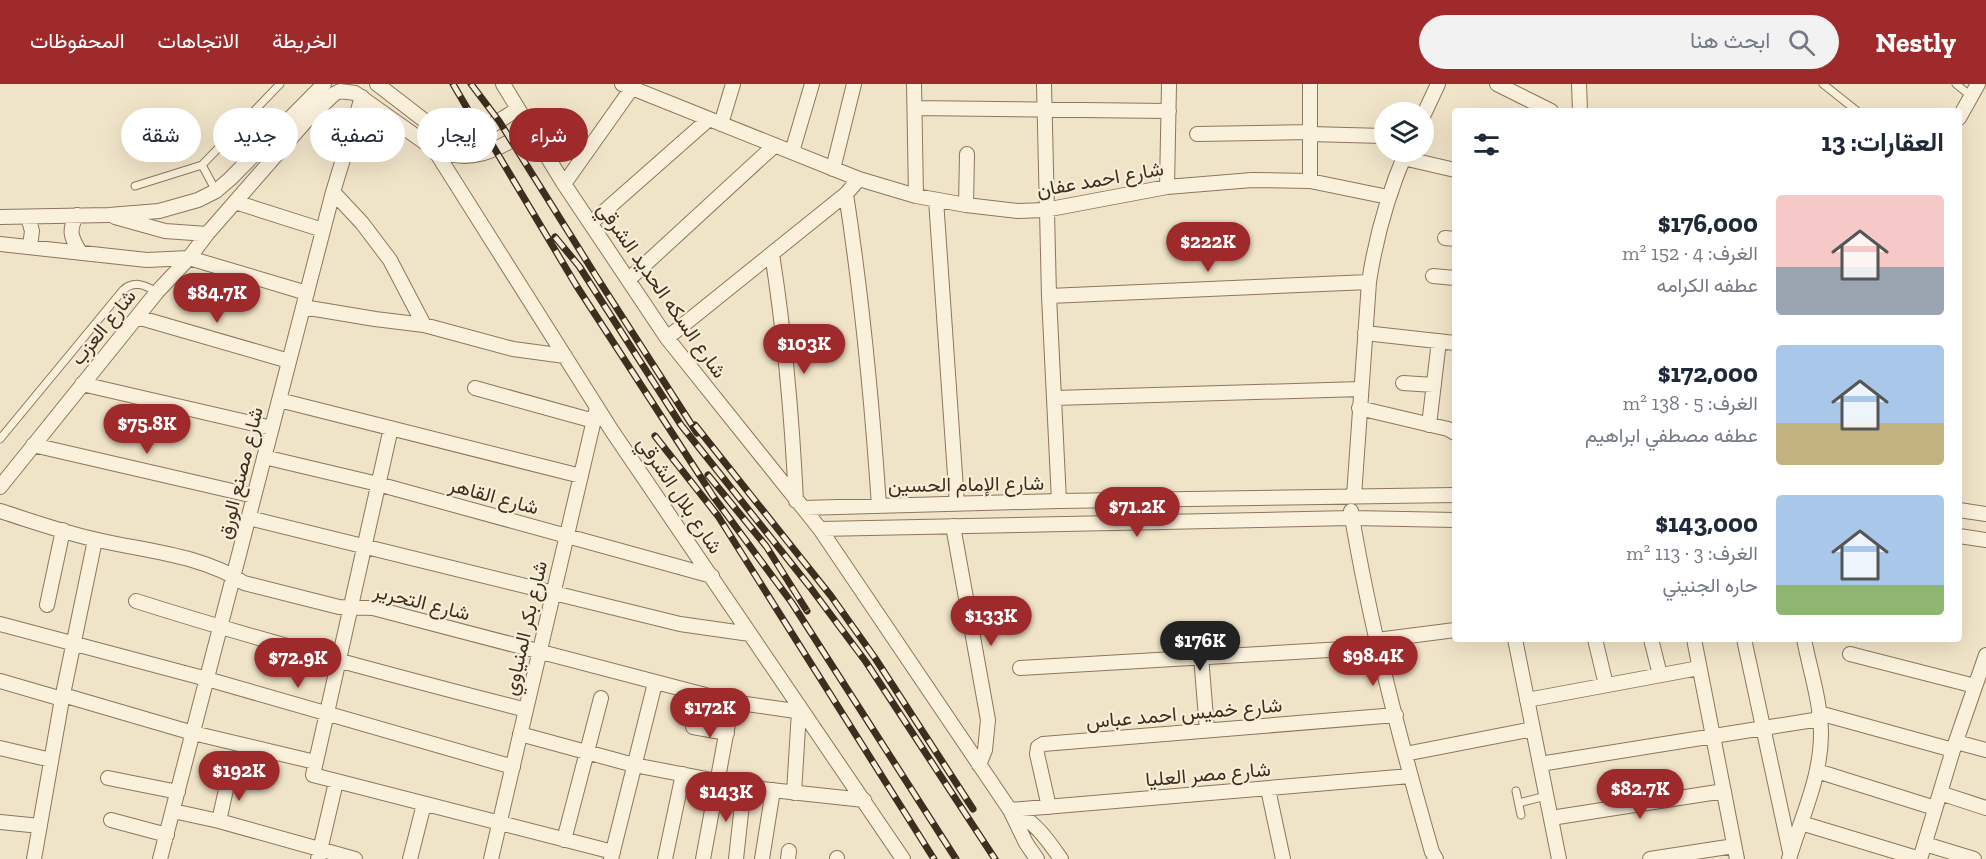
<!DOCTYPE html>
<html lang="ar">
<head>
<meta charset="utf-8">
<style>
  body { margin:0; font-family:"Zilla Slab",Vazirmatn,serif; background:#f2f2f3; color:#1f2937; direction:rtl; height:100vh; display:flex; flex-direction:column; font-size:22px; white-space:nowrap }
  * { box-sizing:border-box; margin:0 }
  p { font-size:20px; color:#747a83 }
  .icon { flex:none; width:33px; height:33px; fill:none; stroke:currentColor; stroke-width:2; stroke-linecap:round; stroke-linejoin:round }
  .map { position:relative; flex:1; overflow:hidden; direction:ltr }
  .details { position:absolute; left:1452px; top:24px; width:510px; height:534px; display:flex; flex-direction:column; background:#fff; border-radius:6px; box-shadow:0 6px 24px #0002; direction:rtl }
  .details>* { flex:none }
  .banner { position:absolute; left:18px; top:24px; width:570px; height:54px; direction:rtl; display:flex; gap:12px }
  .controls { position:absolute; left:1374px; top:18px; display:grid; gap:12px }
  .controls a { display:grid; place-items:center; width:60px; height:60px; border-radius:50%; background:#fff; box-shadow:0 6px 24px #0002; font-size:30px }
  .price { position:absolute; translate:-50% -51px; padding:0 14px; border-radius:21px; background:#9e2a2b; color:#fff; font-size:20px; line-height:39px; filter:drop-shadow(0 2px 3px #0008) }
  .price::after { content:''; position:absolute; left:50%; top:36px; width:18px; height:14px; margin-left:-9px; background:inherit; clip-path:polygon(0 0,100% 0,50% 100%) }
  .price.selected { background:#222; color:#fff }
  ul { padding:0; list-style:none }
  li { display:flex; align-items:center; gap:18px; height:150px; padding:0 18px }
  li span { display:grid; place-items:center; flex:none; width:168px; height:120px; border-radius:6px; color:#555 }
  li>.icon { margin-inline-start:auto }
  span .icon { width:72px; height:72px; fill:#fffc; stroke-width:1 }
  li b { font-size:26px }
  h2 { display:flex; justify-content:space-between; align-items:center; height:72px; padding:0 18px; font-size:26px }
  .pill { padding:0 21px; border-radius:27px; background:#fff; box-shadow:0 6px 24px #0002; font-size:21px; line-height:54px }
  .pill.selected { background:#9e2a2b; color:#fff }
  header { display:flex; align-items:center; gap:36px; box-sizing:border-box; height:84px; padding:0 30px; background:#9e2a2b; color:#fff }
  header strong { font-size:28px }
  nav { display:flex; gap:33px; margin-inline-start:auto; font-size:21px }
  .search { width:420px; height:54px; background:#f2f2f3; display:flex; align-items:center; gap:15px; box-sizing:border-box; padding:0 21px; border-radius:33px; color:#747a83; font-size:22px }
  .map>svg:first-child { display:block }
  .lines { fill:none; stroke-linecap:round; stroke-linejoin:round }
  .lane-casing { stroke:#8d765c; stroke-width:9 }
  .street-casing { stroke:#8d765c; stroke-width:16 }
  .lane { stroke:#faf1dc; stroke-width:7 }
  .street { stroke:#faf1dc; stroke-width:14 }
  .rail-casing { stroke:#3d2e20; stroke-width:7 }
  .rail { stroke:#f7eed8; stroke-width:4.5; stroke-dasharray:14; stroke-linecap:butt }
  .labels { text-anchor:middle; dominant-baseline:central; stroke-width:4.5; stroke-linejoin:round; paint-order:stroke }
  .street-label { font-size:20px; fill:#3d2e20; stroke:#f7eed8 }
</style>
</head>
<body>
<header>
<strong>Nestly</strong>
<div class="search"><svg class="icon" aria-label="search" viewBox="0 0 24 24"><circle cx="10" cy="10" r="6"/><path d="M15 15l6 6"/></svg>ابحث هنا</div>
<nav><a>الخريطة</a><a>الاتجاهات</a><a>المحفوظات</a></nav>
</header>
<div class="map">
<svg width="1986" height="775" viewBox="0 0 1986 775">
  <rect width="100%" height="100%" fill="#f0e4c8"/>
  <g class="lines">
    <!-- lane casing -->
    <g class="lane-casing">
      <path id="lane" d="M1823,0L1857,27
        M1956,0L1971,12
        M202,81L216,107
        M135,102L202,81L280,0
        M0,355L123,206C134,196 145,201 157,208
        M1516,707L1521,731
        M1519,719L1546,712"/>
    </g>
    <!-- street casing -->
    <g class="street-casing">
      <path id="street" d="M377,0L438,47L451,54L458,56L473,53L518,25
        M503,0L564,100L667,254L820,445L1010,726L1026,759L1037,775
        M622,0L859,95L916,112L966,121L1018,127L1045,126L1167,103L1252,96L1310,97L1388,113
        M914,0L916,112
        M1044,0L1049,212L1059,417
        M1310,0V97
        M1497,0L1551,27
        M1579,0L1580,27
        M915,24L1169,27
        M1424,30L1438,0
        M1959,34L1978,0
        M721,40L733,0
        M1197,50L1310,48
        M1310,50L1384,52
        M434,65L612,347L903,775
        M792,68L812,0
        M1403,74L1455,86
        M833,85L854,0
        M564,100L632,4
        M1167,103L1169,0
        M333,108L362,139L390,176L424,241
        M846,110C862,214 872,317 879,422
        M936,116L957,420
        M235,118L323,146
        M966,121L967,70
        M77,131C68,146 71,154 80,168
        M0,133L109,131L159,127L198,116L216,107L230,95L324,0
        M28,133L32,147L30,162
        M115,133L165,147L207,150
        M591,139L709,35
        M1445,154L1455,155
        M0,160L147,176L189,174L307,209
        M772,170C785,252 792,334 796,417
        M1433,192L1455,194
        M628,196L775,61
        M1049,212L1369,198
        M303,223L375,235L424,241L513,265L565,272
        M137,233L289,277
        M1365,249L1455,259
        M667,254L846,110L859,95
        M1403,299L1434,301
        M82,300L272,344
        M475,304L594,337
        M1054,314L1361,305
        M279,316L581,392
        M1359,324L1448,345L1455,349
        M1429,341L1439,257
        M391,344L313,691L613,768
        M33,361L254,412
        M264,373L378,400L712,492
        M0,403L157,208L189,174L207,150L305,38L334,10L340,7L355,9L434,65C472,82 498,65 531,45
        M1354,412L1369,198C1376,152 1388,110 1406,68
        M803,424L1059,417L1455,411
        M1959,426L1986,430
        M0,427C32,437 65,449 98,456C145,467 203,471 244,499L339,523L373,524L732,618L803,628
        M1351,427C1370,542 1400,656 1432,768L1436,775
        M249,434L680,540L750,550
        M953,442L988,636L985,666L979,681
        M820,445L1352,434L1455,436
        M1959,452L1986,456
        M136,517C265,558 395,592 526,626
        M47,521L63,446
        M0,540L207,595L513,683
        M1515,555L1559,775
        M1595,555L1606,601
        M1651,555L1660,591
        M1694,555L1737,775
        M1744,555L1790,768
        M1377,556L1455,546
        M1850,570L1975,602
        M1201,572L1207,646
        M1020,584L1379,563
        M0,597L62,615
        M63,611L193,649L315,678
        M1527,616L1699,584
        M1819,629L1953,666
        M693,643L727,649
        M520,650L634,681L753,704L864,716
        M1956,658L1986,666
        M0,664L51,676
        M1405,670L1533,645
        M1540,680L1820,635
        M1817,687L1935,724
        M108,694L178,708
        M1268,705L1283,775
        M794,709L799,627
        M1940,709L1986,724
        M1049,723L1037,670L1038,663L1043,660L1396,631
        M1010,726L1410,692
        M173,727L219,737L355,775
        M1012,727C1035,737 1047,755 1061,775
        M1551,734L1724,707
        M111,736L167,751
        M219,737L229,692
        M0,738L40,742
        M1801,739L1920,775
        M564,756L601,614
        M1925,760L1974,775
        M837,774V775
        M34,775L62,615L95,456
        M160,775L333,108L362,13
        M318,775L336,698
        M410,775L424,720
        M491,775L597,323
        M611,775L655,599
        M665,775L683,690
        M703,775L732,618
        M736,775L744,702
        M762,775L773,706
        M788,775L789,767
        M1650,775L1734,762
        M1789,775C1801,734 1821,694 1821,650C1821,619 1810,586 1804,555
        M1920,775L1953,666L1986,571"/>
    </g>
    <!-- lane -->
    <use href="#lane" class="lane"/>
    <!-- street -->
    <use href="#street" class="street"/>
    <!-- rail casing -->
    <g class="rail-casing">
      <path id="rail" d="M453,0L474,36L484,47L576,201L713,412L792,519L956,775
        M471,0L499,37L596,192L697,349
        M555,153L579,182L681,341L810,503L866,578L995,775
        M695,341L831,512L875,574L973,725
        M655,352L718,432L934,775
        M708,391L766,462L807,527"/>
    </g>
    <!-- rail -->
    <use href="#rail" class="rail"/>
  </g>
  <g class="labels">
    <!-- street labels -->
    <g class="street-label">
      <text transform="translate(1100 95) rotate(-10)">شارع احمد عفان</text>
      <text transform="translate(662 206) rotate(55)">شارع السكه الحديد الشرقي</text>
      <text transform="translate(103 243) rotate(-51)">شارع العزب</text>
      <text transform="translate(240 389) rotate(-76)">شارع مصنع الورق</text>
      <text transform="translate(966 400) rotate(-1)">شارع الإمام الحسين</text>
      <text transform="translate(680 411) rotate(56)">شارع بلال الشرقي</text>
      <text transform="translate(494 412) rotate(15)">شارع القاهر</text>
      <text transform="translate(422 518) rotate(14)">شارع التحرير</text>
      <text transform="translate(525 544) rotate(-77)">شارع بكر المنياوي</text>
      <text transform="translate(1184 629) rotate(-5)">شارع خميس احمد عباس</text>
      <text transform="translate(1208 690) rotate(-5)">شارع مصر العليا</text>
    </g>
  </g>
</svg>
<div class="controls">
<a><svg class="icon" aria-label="layers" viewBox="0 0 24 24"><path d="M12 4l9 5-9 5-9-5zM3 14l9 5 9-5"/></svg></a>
</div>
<b class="price" style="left:1208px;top:189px">$222K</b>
<b class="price" style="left:217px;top:240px">$84.7K</b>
<b class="price" style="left:804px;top:291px">$103K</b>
<b class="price" style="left:147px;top:371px">$75.8K</b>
<b class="price" style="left:1137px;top:454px">$71.2K</b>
<b class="price" style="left:991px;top:563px">$133K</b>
<b class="price selected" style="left:1200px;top:588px">$176K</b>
<b class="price" style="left:1373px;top:603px">$98.4K</b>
<b class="price" style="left:298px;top:605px">$72.9K</b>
<b class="price" style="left:710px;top:655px">$172K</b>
<b class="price" style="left:239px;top:718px">$192K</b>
<b class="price" style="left:1640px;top:736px">$82.7K</b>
<b class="price" style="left:726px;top:739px">$143K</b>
<div class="banner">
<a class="pill selected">شراء</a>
<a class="pill">إيجار</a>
<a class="pill">تصفية</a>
<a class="pill">جديد</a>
<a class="pill">شقة</a>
</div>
<section class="details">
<h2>العقارات: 13<svg class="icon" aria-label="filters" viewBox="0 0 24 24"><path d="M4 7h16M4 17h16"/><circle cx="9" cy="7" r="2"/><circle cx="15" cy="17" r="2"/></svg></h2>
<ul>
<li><span style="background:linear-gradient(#f6c9c9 60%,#9aa5b1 0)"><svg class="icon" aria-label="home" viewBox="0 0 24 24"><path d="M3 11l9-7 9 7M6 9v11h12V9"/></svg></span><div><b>$176,000</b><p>الغرف: 4 · 152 m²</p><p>عطفه الكرامه</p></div></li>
<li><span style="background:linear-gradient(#a9c7e8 65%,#c2b280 0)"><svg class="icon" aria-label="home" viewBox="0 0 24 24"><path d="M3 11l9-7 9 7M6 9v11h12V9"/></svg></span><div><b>$172,000</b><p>الغرف: 5 · 138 m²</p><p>عطفه مصطفي ابراهيم</p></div></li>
<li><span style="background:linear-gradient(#a9c7e8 75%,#8fb573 0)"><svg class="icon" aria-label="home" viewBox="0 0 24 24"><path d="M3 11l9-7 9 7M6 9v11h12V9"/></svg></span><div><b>$143,000</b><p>الغرف: 3 · 113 m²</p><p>حاره الجنيني</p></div></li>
</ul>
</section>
</div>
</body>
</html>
